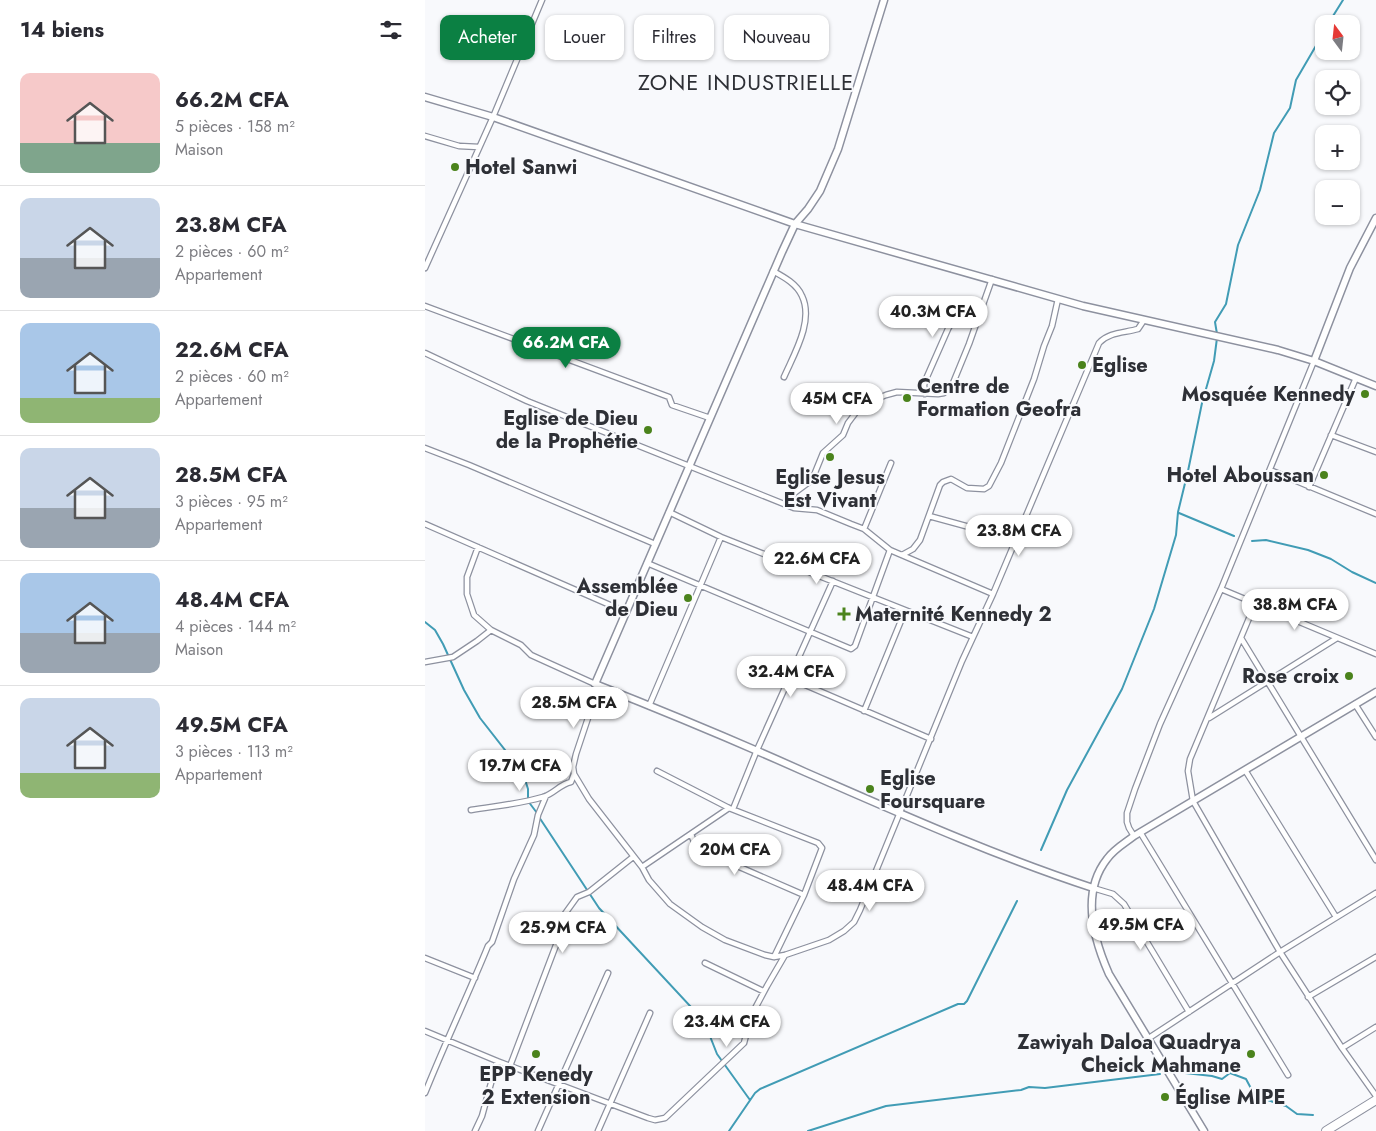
<!DOCTYPE html>
<html lang="fr">
<head>
<meta charset="utf-8">
<style>
  body { margin:0; font-family:Jost,sans-serif; background:#f2f2f3; color:#2b2b33; height:100vh; display:flex; flex-direction:column; font-size:19px; white-space:nowrap }
  * { box-sizing:border-box; margin:0 }
  p { font-size:16px; color:#7c7c81 }
  .icon { flex:none; width:28px; height:28px; fill:none; stroke:currentColor; stroke-width:2; stroke-linecap:round; stroke-linejoin:round }
  .map { position:relative; flex:1; overflow:hidden }
  .side { display:flex; flex-direction:column; background:#fff; width:425px }
  .side>* { flex:none }
  .guide { position:absolute; left:15px; top:15px; width:475px; height:45px; display:flex; gap:10px }
  .needle { width:32px; rotate:345deg }
  .tools { position:absolute; left:890px; top:15px; display:grid; gap:10px }
  .tools a { display:grid; place-items:center; width:45px; height:45px; border-radius:10px; background:#fff; box-shadow:0 1px 4px #0004; font-size:25px }
  .price { position:absolute; translate:-50% -42px; padding:0 11px; border-radius:18px; background:#fff; color:#222; font-size:16px; line-height:32px; filter:drop-shadow(0 1px 2px #0008) }
  .price::after { content:''; position:absolute; left:50%; top:30px; width:15px; height:11px; margin-left:-8px; background:inherit; clip-path:polygon(0 0,100% 0,50% 100%) }
  .price.current { background:#0b8043; color:#fff }
  ul { padding:0; list-style:none }
  li { display:flex; align-items:center; gap:15px; height:125px; padding:0 20px }
  li+li { border-top:1px solid #e1e1e2 }
  li span { display:grid; place-items:center; flex:none; width:140px; height:100px; border-radius:10px; color:#555 }
  li>.icon { margin-inline-start:auto }
  span .icon { width:60px; height:60px; fill:#fffc; stroke-width:1 }
  li b { font-size:21px }
  h2 { display:flex; justify-content:space-between; align-items:center; height:60px; padding:0 20px; font-size:21px }
  .tag { padding:0 18px; border-radius:10px; background:#fff; box-shadow:0 1px 4px #0004; font-size:18px; line-height:45px }
  .tag.current { background:#0b8043; color:#fff }
  main { display:flex; flex:1; min-height:0 }
  .map>svg:first-child { display:block }
  .lines { fill:none; stroke-linecap:round; stroke-linejoin:round }
  .stream { stroke:#419cb5; stroke-width:2 }
  .street-casing { stroke:#8d919f; stroke-width:7 }
  .secondary-casing { stroke:#8d919f; stroke-width:9 }
  .highway-casing { stroke:#8d919f; stroke-width:10 }
  .street { stroke:#fff; stroke-width:4.5 }
  .secondary { stroke:#fff; stroke-width:6 }
  .highway { stroke:#fff; stroke-width:8 }
  .poi-dot { fill:#4b831c; stroke:#f8f9fc; stroke-width:2 }
  .labels { text-anchor:middle; dominant-baseline:central; stroke-width:4; stroke-linejoin:round; paint-order:stroke }
  .poi-label { font-size:20px; font-weight:bold; fill:#2e3036; stroke:#f8f9fc; text-anchor:start }
  .quarter-label { font-size:22px; letter-spacing:1px; fill:#2e3036; stroke:#f8f9fc }
</style>
</head>
<body>
<main>
<section class="side">
<h2>14 biens<svg class="icon" aria-label="filters" viewBox="0 0 24 24"><path d="M4 7h16M4 17h16"/><circle cx="9" cy="7" r="2"/><circle cx="15" cy="17" r="2"/></svg></h2>
<ul>
<li><span style="background:linear-gradient(#f6c9c9 70%,#7fa58c 0)"><svg class="icon" aria-label="home" viewBox="0 0 24 24"><path d="M3 11l9-7 9 7M6 9v11h12V9"/></svg></span><div><b>66.2M CFA</b><p>5 pièces · 158 m²</p><p>Maison</p></div></li>
<li><span style="background:linear-gradient(#c9d6e8 60%,#9aa5b1 0)"><svg class="icon" aria-label="home" viewBox="0 0 24 24"><path d="M3 11l9-7 9 7M6 9v11h12V9"/></svg></span><div><b>23.8M CFA</b><p>2 pièces · 60 m²</p><p>Appartement</p></div></li>
<li><span style="background:linear-gradient(#a9c7e8 75%,#8fb573 0)"><svg class="icon" aria-label="home" viewBox="0 0 24 24"><path d="M3 11l9-7 9 7M6 9v11h12V9"/></svg></span><div><b>22.6M CFA</b><p>2 pièces · 60 m²</p><p>Appartement</p></div></li>
<li><span style="background:linear-gradient(#c9d6e8 60%,#9aa5b1 0)"><svg class="icon" aria-label="home" viewBox="0 0 24 24"><path d="M3 11l9-7 9 7M6 9v11h12V9"/></svg></span><div><b>28.5M CFA</b><p>3 pièces · 95 m²</p><p>Appartement</p></div></li>
<li><span style="background:linear-gradient(#a9c7e8 60%,#9aa5b1 0)"><svg class="icon" aria-label="home" viewBox="0 0 24 24"><path d="M3 11l9-7 9 7M6 9v11h12V9"/></svg></span><div><b>48.4M CFA</b><p>4 pièces · 144 m²</p><p>Maison</p></div></li>
<li><span style="background:linear-gradient(#c9d6e8 75%,#8fb573 0)"><svg class="icon" aria-label="home" viewBox="0 0 24 24"><path d="M3 11l9-7 9 7M6 9v11h12V9"/></svg></span><div><b>49.5M CFA</b><p>3 pièces · 113 m²</p><p>Appartement</p></div></li>
</ul>
</section>
<div class="map">
<svg width="951" height="1131" viewBox="0 0 951 1131">
  <rect width="100%" height="100%" fill="#f8f9fc"/>
  <g class="lines">
    <!-- stream -->
    <path class="stream" d="M903,24L918,0
      M792,334L790,322L801,304L813,245L835,190L849,133L865,108L871,80L899,32
      M754,513L809,536
      M827,541L841,540L883,550L906,559L927,572L951,583
      M0,622L10,630L18,644L39,690L55,718L98,773L103,789V801L112,813
      M114,817L174,908L279,1021L292,1054L325,1100
      M616,850L642,790L697,689L729,609L751,535L753,512L763,471L777,403L789,361L792,338
      M760,1073L787,1076L797,1079L805,1073L821,1079L830,1096L861,1106L872,1114L888,1115
      M304,1131L330,1093L335,1089L533,1004H539L542,1001L592,901
      M383,1131L461,1106L596,1090L604,1087L620,1088L735,1074"/>
    <!-- street casing -->
    <g class="street-casing">
      <path id="street" d="M0,136L34,146L54,147
        M0,268L68,117L117,0
        M348,271C359,277 372,284 377,296C389,321 369,354 359,377
        M0,306L244,397L247,405L285,418
        M0,353L102,401L369,508L392,510L426,524L439,529L465,550L568,594
        M500,394L499,385L501,379L523,329L527,322L557,309
        M906,435L951,452
        M0,448L44,465L230,544
        M845,470L951,514
        M884,487L931,378
        M369,508L368,494L387,480L398,453L418,435L423,423L432,411L439,404L461,395L472,392L513,394L519,393L528,383L544,344L567,279
        M244,512L296,537L548,637
        M504,516L570,534L593,533
        M0,524L201,612
        M439,529L466,463
        M53,547L42,577V594L49,615L66,630L96,645L106,655L170,684
        M477,555L488,549L495,540L515,485L518,482L526,479L542,488L559,489L564,486L576,463L609,379L619,346L627,326L633,299
        M222,563L426,649L430,646L465,550
        M796,589L951,654
        M830,604L765,759L763,771L768,801L855,952L917,1048L951,1096
        M816,638L951,860
        M0,662L28,657L52,641L66,630
        M364,678L506,739
        M174,685L151,754L148,767L149,774L164,799L217,867L224,880L245,904L277,927L300,940L340,955L349,957L360,955L404,940L419,931L429,922L435,910L537,661L568,594L674,343C684,332 699,333 713,329L719,320
        M930,704L951,737
        M224,706L296,537
        M439,711L480,611
        M784,718L912,638
        M820,770L911,917
        M232,771L304,808L393,843L397,848L379,895L349,957
        M308,809L332,750L408,581
        M46,810C70,806 95,804 118,797C129,794 135,784 146,782L149,774
        M715,832L863,1075
        M266,834L271,847L280,852L379,895
        M709,836L704,828L702,822V813L710,789L735,724L796,589L889,361
        M217,867L304,808
        M668,888L688,894L699,904L764,1012
        M0,958L50,978
        M280,963L338,991
        M883,997L951,957
        M0,1031L72,1061L223,1118L230,1120L240,1118L319,1043L326,1016L342,986L360,955
        M724,1038L855,952L951,893
        M917,1048L951,1027
        M85,1066L136,932L139,915L152,897L164,892L208,857
        M0,1093C20,1043 43,995 63,946L67,942L89,879L109,835L113,815L121,796
        M50,1131L57,1116L72,1061
        M113,1131L183,973
        M173,1131L225,1013"/>
    </g>
    <!-- secondary casing -->
    <g class="secondary-casing">
      <path id="secondary" d="M459,0L413,149L395,191L383,209L370,224L357,252L170,684C241,712 311,741 380,772C474,813 570,856 668,888
        M0,97L68,117L370,224L658,306L853,350L889,361L951,386
        M889,361L925,268L951,218
        M779,1131L684,974C668,938 656,892 682,859C689,849 700,843 709,836L951,692"/>
    </g>
    <!-- highway casing -->
    <g class="highway-casing">
      <path id="highway" d="M901,1131L951,1100"/>
    </g>
    <!-- street -->
    <use href="#street" class="street"/>
    <!-- secondary -->
    <use href="#secondary" class="secondary"/>
    <!-- highway -->
    <use href="#highway" class="highway"/>
  </g>
  <!-- markers -->
  <g class="poi-dot">
    <circle cx="30" cy="167" r="5"/>
    <circle cx="657" cy="365" r="5"/>
    <circle cx="940" cy="394" r="5"/>
    <circle cx="482" cy="398" r="5"/>
    <circle cx="223" cy="430" r="5"/>
    <circle cx="405" cy="457" r="5"/>
    <circle cx="899" cy="475" r="5"/>
    <circle cx="263" cy="598" r="5"/>
    <path d="M416.5 606.5h5v5h5v5h-5v5h-5v-5h-5v-5h5z"/>
    <circle cx="924" cy="676" r="5"/>
    <circle cx="445" cy="789" r="5"/>
    <circle cx="111" cy="1054" r="5"/>
    <circle cx="826" cy="1054" r="5"/>
    <circle cx="740" cy="1097" r="5"/>
  </g>
  <g class="labels">
    <!-- poi labels -->
    <g class="poi-label">
      <text x="40" y="167">Hotel Sanwi</text>
      <text x="667" y="365">Eglise</text>
      <text x="492" y="386">Centre de<tspan x="492" dy="23">Formation Geofra</tspan></text>
      <text x="930" y="394" text-anchor="end">Mosquée Kennedy</text>
      <text x="213" y="418" text-anchor="end">Eglise de Dieu<tspan x="213" dy="23">de la Prophétie</tspan></text>
      <text x="889" y="475" text-anchor="end">Hotel Aboussan</text>
      <text x="405" y="477" text-anchor="middle">Eglise Jesus<tspan x="405" dy="23">Est Vivant</tspan></text>
      <text x="253" y="586" text-anchor="end">Assemblée<tspan x="253" dy="23">de Dieu</tspan></text>
      <text x="430" y="614">Maternité Kennedy 2</text>
      <text x="914" y="676" text-anchor="end">Rose croix</text>
      <text x="455" y="778">Eglise<tspan x="455" dy="23">Foursquare</tspan></text>
      <text x="816" y="1042" text-anchor="end">Zawiyah Daloa Quadrya<tspan x="816" dy="23">Cheick Mahmane</tspan></text>
      <text x="111" y="1074" text-anchor="middle">EPP Kenedy<tspan x="111" dy="23">2 Extension</tspan></text>
      <text x="750" y="1097">Église MIPE</text>
    </g>
    <!-- quarter labels -->
    <g class="quarter-label">
      <text x="321" y="82">ZONE INDUSTRIELLE</text>
    </g>
  </g>
</svg>
<div class="tools">
<a><svg class="needle" viewBox="-14 -14 28 28"><path d="M0-13l5 13h-10z" fill="#e53935"/><path d="M0 13l5-13h-10z" fill="#7c7c81"/></svg></a>
<a><svg class="icon" aria-label="locate" viewBox="0 0 24 24"><circle cx="12" cy="12" r="6"/><path d="M12 2v4M12 18v4M2 12h4M18 12h4"/></svg></a>
<a>+</a>
<a>−</a>
</div>
<b class="price" style="left:508px;top:338px">40.3M CFA</b>
<b class="price current" style="left:141px;top:369px">66.2M CFA</b>
<b class="price" style="left:412px;top:425px">45M CFA</b>
<b class="price" style="left:594px;top:557px">23.8M CFA</b>
<b class="price" style="left:392px;top:585px">22.6M CFA</b>
<b class="price" style="left:870px;top:631px">38.8M CFA</b>
<b class="price" style="left:366px;top:698px">32.4M CFA</b>
<b class="price" style="left:149px;top:729px">28.5M CFA</b>
<b class="price" style="left:95px;top:792px">19.7M CFA</b>
<b class="price" style="left:310px;top:876px">20M CFA</b>
<b class="price" style="left:445px;top:912px">48.4M CFA</b>
<b class="price" style="left:716px;top:951px">49.5M CFA</b>
<b class="price" style="left:138px;top:954px">25.9M CFA</b>
<b class="price" style="left:302px;top:1048px">23.4M CFA</b>
<div class="guide">
<a class="tag current">Acheter</a>
<a class="tag">Louer</a>
<a class="tag">Filtres</a>
<a class="tag">Nouveau</a>
</div>
</div>
</main>
</body>
</html>
